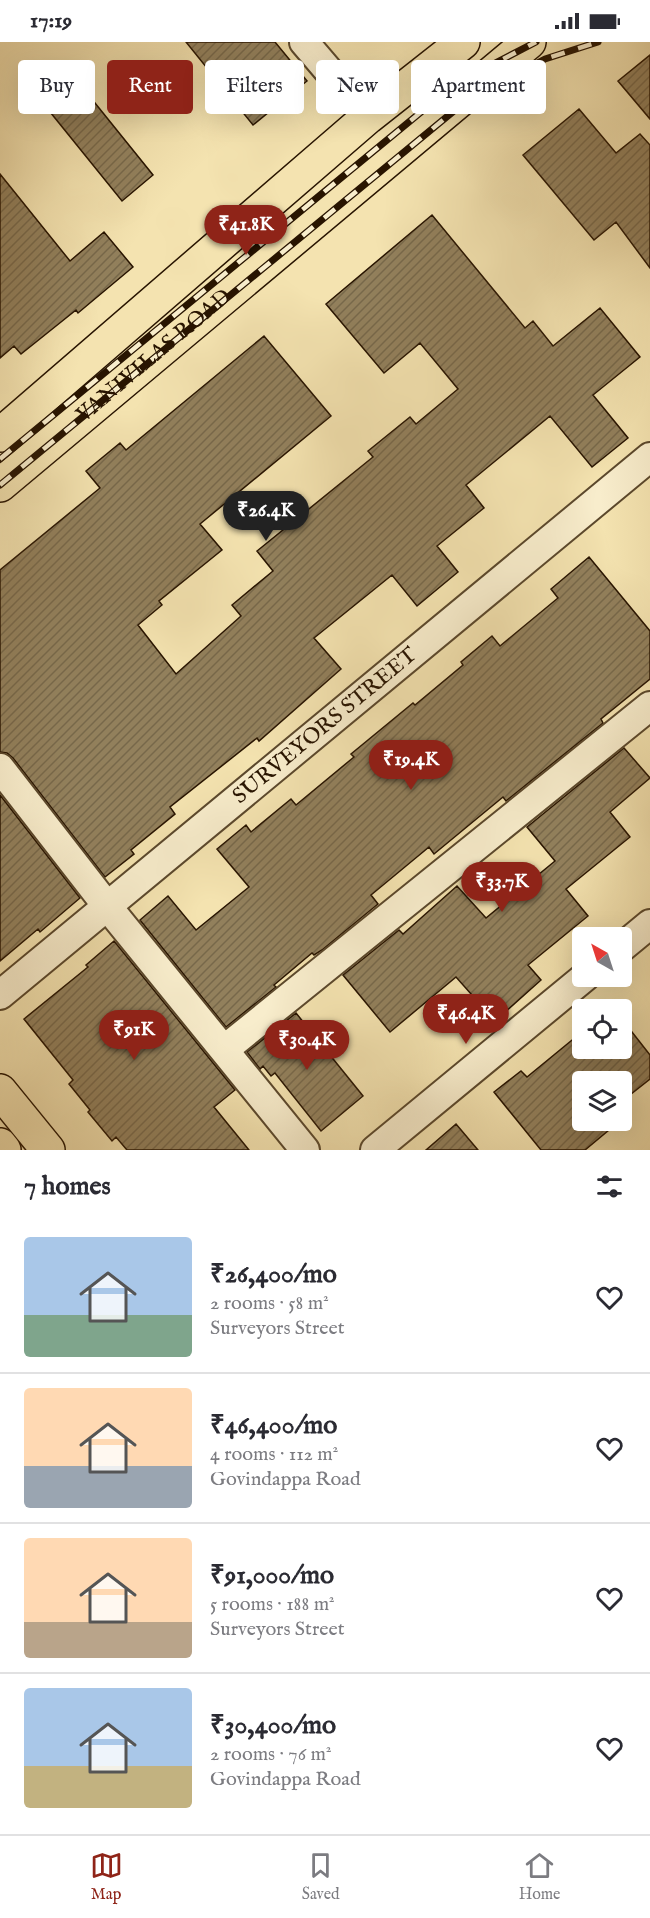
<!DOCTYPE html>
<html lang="en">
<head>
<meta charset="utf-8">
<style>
  body { margin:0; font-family:"IM FELL English",serif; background:#f7f7f7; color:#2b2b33; height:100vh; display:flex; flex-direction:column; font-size:22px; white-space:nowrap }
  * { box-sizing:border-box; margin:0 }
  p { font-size:20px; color:#7c7c81 }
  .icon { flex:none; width:33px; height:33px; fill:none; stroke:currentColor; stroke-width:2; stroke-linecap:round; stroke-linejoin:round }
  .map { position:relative; height:1108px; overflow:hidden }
  .details { display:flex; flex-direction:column; background:#fff; flex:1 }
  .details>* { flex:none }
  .guide { position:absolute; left:18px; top:18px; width:615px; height:54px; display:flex; gap:12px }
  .needle { width:39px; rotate:321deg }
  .buttons { position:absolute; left:572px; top:885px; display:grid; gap:12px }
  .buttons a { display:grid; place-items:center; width:60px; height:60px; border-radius:6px; background:#fff; box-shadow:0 6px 24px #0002; font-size:30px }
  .price { position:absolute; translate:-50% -51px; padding:0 14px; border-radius:21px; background:#8f2418; color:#fff; font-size:20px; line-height:39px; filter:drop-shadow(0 2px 3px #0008) }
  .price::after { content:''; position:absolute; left:50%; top:36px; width:18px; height:14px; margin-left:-9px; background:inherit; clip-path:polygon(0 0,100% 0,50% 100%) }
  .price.on { background:#222; color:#fff }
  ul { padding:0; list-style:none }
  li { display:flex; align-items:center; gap:18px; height:150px; padding:0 24px }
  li+li { border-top:2px solid #e1e1e2 }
  li span { display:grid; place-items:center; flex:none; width:168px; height:120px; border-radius:6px; color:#555 }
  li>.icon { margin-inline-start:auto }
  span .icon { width:72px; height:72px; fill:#fffc; stroke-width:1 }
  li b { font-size:26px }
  h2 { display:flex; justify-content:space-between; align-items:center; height:72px; padding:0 24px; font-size:26px }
  .pill { padding:0 21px; border-radius:6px; background:#fff; box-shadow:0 6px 24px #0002; font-size:21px; line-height:54px }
  .pill.on { background:#8f2418; color:#fff }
  .status { display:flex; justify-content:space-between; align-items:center; height:42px; padding:0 30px; background:#fff; direction:ltr }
  .status svg { height:16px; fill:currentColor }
  .tabs { display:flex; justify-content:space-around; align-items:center; height:84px; border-top:2px solid #e1e1e2; background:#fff; font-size:16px; color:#7c7c81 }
  .tabs a { display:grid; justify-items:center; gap:3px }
  .tabs .on { color:#8f2418 }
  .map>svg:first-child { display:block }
  .building { fill:url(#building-hatch); stroke:#281400; stroke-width:1.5 }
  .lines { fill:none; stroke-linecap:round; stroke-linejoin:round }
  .minor-casing { stroke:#5b482c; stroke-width:32 }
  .major-casing { stroke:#281400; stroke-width:36 }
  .minor { stroke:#f8edcc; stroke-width:28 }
  .major { stroke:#f4e3b0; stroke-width:33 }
  .rail-casing { stroke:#281400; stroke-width:7 }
  .rail { stroke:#f8edcc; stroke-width:4.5; stroke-dasharray:14; stroke-linecap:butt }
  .labels { text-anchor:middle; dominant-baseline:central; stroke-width:4.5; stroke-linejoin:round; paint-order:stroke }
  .street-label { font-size:22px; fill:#281400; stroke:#f8edcc }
</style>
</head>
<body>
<div class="status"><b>17:19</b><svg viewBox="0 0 49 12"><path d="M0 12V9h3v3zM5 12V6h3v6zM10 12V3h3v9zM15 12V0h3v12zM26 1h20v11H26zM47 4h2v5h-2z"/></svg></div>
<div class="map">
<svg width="650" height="1108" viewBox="0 0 650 1108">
  <defs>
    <pattern id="building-hatch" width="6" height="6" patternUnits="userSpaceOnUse" patternTransform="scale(1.5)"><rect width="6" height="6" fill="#92805c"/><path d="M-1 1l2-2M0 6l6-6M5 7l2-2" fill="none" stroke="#77684a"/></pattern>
  </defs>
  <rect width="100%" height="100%" fill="#f4e3b0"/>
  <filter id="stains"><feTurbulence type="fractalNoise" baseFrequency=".00333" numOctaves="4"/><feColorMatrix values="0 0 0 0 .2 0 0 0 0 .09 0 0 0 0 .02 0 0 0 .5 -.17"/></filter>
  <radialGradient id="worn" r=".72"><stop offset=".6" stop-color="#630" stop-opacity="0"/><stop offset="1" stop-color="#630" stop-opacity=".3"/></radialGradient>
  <!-- building -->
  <path class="building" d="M186,0H275L307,39L253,83Z
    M650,13V77L618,39Z
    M70,30L153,133L122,159L38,55Z
    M579,67L616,111L640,92L650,103V226L616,180L594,198L523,113Z
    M0,132L70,219L104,190L133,225L78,271L76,268L21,312L14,304L0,316Z
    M432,173L525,286L533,279L553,304L600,266L640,315L593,353L628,396L592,425L550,374L466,443L484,466L437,504L458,530L417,564L392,533L314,596L341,627L259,699L257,696L170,765L175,772L131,808L134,812L105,835L13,716L7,711L0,710V528L100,446L86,429L120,401L126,408L264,294L331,374L200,482L222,508L159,559L162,563L138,583L176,632L241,574L232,563L273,529L257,509L373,415L368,409L410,375L416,382L458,347L420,301L384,331L326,262Z
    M589,515L650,589V637L601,677L603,681L506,759L503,755L434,812L429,805L371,853L378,862L322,908L314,913L312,911L274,943L276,945L226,985L140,878L168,854L196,888L249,845L217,807L246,783L251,790L291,757L296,763L354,715L351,712L413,661L415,663L463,623L461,620L492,594L500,604L558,556L551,547Z
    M624,706L650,736L610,770L630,795L566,847L588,874L528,923L541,938L495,979L456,935L390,990L343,933L399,888L403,892L457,844L486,876L555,819L527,785Z
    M0,753L80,856L40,890L38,887L0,919Z
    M114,899L235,1048L214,1065L249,1108H127L116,1095L112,1099L88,1070L90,1068L69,1042L73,1038L24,977L88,925L86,923Z
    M296,971L363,1054L321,1089L275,1031L271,1034L263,1024L260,1027L247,1010Z
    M621,976L650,1013V1037L621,1060V1040H582V1078H621L585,1108H541L494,1050L521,1029L527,1035L577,994L582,1000V1006H621Z
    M456,1082L478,1108H426Z"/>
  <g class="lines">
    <!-- minor casing -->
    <g class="minor-casing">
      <g id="minor">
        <path d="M304,0L368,75"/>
        <path d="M0,726L107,864L305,1108"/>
        <path d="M621,906L650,882"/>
        <path id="s1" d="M0,953L650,415"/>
        <path d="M225,1007L650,664"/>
        <path d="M375,1108L586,934"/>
      </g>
    </g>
    <!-- major casing -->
    <g class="major-casing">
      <g id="major">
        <path d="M0,393L368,75L463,0"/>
        <path id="s2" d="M0,443L529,0"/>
        <path d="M0,1049L48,1108"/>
        <path d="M0,1103L4,1108"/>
      </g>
    </g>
    <!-- minor -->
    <use href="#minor" class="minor"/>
    <!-- major -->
    <use href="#major" class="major"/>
    <!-- rail casing -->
    <g class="rail-casing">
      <path id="rail" d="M0,417L455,42L536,0
        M0,443L466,59L545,17L598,0"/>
    </g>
    <!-- rail -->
    <use href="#rail" class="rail"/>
  </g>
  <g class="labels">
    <!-- street labels -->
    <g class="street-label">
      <text stroke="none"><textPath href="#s2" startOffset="201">VANIVILAS ROAD</textPath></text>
      <text stroke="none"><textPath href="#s1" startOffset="422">SURVEYORS STREET</textPath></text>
    </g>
  </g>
  <rect width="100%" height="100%" filter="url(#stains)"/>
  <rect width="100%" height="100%" fill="url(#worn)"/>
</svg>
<div class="buttons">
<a><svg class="needle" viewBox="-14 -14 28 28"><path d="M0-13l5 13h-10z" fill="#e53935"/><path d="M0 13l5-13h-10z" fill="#7c7c81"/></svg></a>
<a><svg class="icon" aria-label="locate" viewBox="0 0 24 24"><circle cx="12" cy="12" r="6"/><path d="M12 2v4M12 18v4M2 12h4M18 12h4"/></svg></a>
<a><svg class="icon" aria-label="layers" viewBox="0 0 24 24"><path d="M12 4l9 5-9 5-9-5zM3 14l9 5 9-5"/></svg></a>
</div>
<b class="price" style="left:246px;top:214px">₹41.8K</b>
<b class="price on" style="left:266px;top:500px">₹26.4K</b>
<b class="price" style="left:411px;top:749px">₹19.4K</b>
<b class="price" style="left:502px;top:871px">₹33.7K</b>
<b class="price" style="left:466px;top:1003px">₹46.4K</b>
<b class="price" style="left:134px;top:1019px">₹91K</b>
<b class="price" style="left:307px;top:1029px">₹30.4K</b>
<div class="guide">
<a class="pill">Buy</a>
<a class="pill on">Rent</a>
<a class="pill">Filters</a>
<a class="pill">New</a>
<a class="pill">Apartment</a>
</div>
</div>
<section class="details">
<h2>7 homes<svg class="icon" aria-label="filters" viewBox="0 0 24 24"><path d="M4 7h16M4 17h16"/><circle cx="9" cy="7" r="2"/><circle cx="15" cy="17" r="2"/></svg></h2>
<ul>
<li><span style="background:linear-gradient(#a9c7e8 65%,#7fa58c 0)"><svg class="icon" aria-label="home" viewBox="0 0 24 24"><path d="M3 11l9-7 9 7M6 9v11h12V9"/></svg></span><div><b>₹26,400/mo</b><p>2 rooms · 58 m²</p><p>Surveyors Street</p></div><svg class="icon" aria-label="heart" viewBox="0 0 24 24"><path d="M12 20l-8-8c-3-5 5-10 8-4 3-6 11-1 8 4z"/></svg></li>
<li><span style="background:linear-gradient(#ffd9b3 65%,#9aa5b1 0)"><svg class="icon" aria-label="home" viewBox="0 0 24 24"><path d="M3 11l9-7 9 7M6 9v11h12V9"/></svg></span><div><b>₹46,400/mo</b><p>4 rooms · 112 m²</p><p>Govindappa Road</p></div><svg class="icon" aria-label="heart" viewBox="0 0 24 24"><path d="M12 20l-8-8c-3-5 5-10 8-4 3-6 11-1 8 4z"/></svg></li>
<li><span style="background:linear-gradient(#ffd9b3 70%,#b9a48a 0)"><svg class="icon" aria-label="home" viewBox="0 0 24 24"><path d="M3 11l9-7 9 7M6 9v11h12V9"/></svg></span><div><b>₹91,000/mo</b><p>5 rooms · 188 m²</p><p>Surveyors Street</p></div><svg class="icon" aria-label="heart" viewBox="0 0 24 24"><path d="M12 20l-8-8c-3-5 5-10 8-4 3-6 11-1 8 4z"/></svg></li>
<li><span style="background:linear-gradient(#a9c7e8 65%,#c2b280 0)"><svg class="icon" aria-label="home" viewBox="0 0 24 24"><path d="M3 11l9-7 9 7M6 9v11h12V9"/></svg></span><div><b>₹30,400/mo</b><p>2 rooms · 76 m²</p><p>Govindappa Road</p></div><svg class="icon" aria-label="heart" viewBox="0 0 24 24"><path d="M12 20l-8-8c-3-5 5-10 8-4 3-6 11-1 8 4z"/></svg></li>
</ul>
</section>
<nav class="tabs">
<a class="on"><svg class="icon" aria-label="map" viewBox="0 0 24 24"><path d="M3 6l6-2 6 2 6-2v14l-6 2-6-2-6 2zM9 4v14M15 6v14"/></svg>Map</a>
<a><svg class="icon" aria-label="saved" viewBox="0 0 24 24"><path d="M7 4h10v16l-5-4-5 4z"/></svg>Saved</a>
<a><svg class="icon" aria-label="home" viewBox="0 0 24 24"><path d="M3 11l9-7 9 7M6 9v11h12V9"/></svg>Home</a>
</nav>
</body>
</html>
